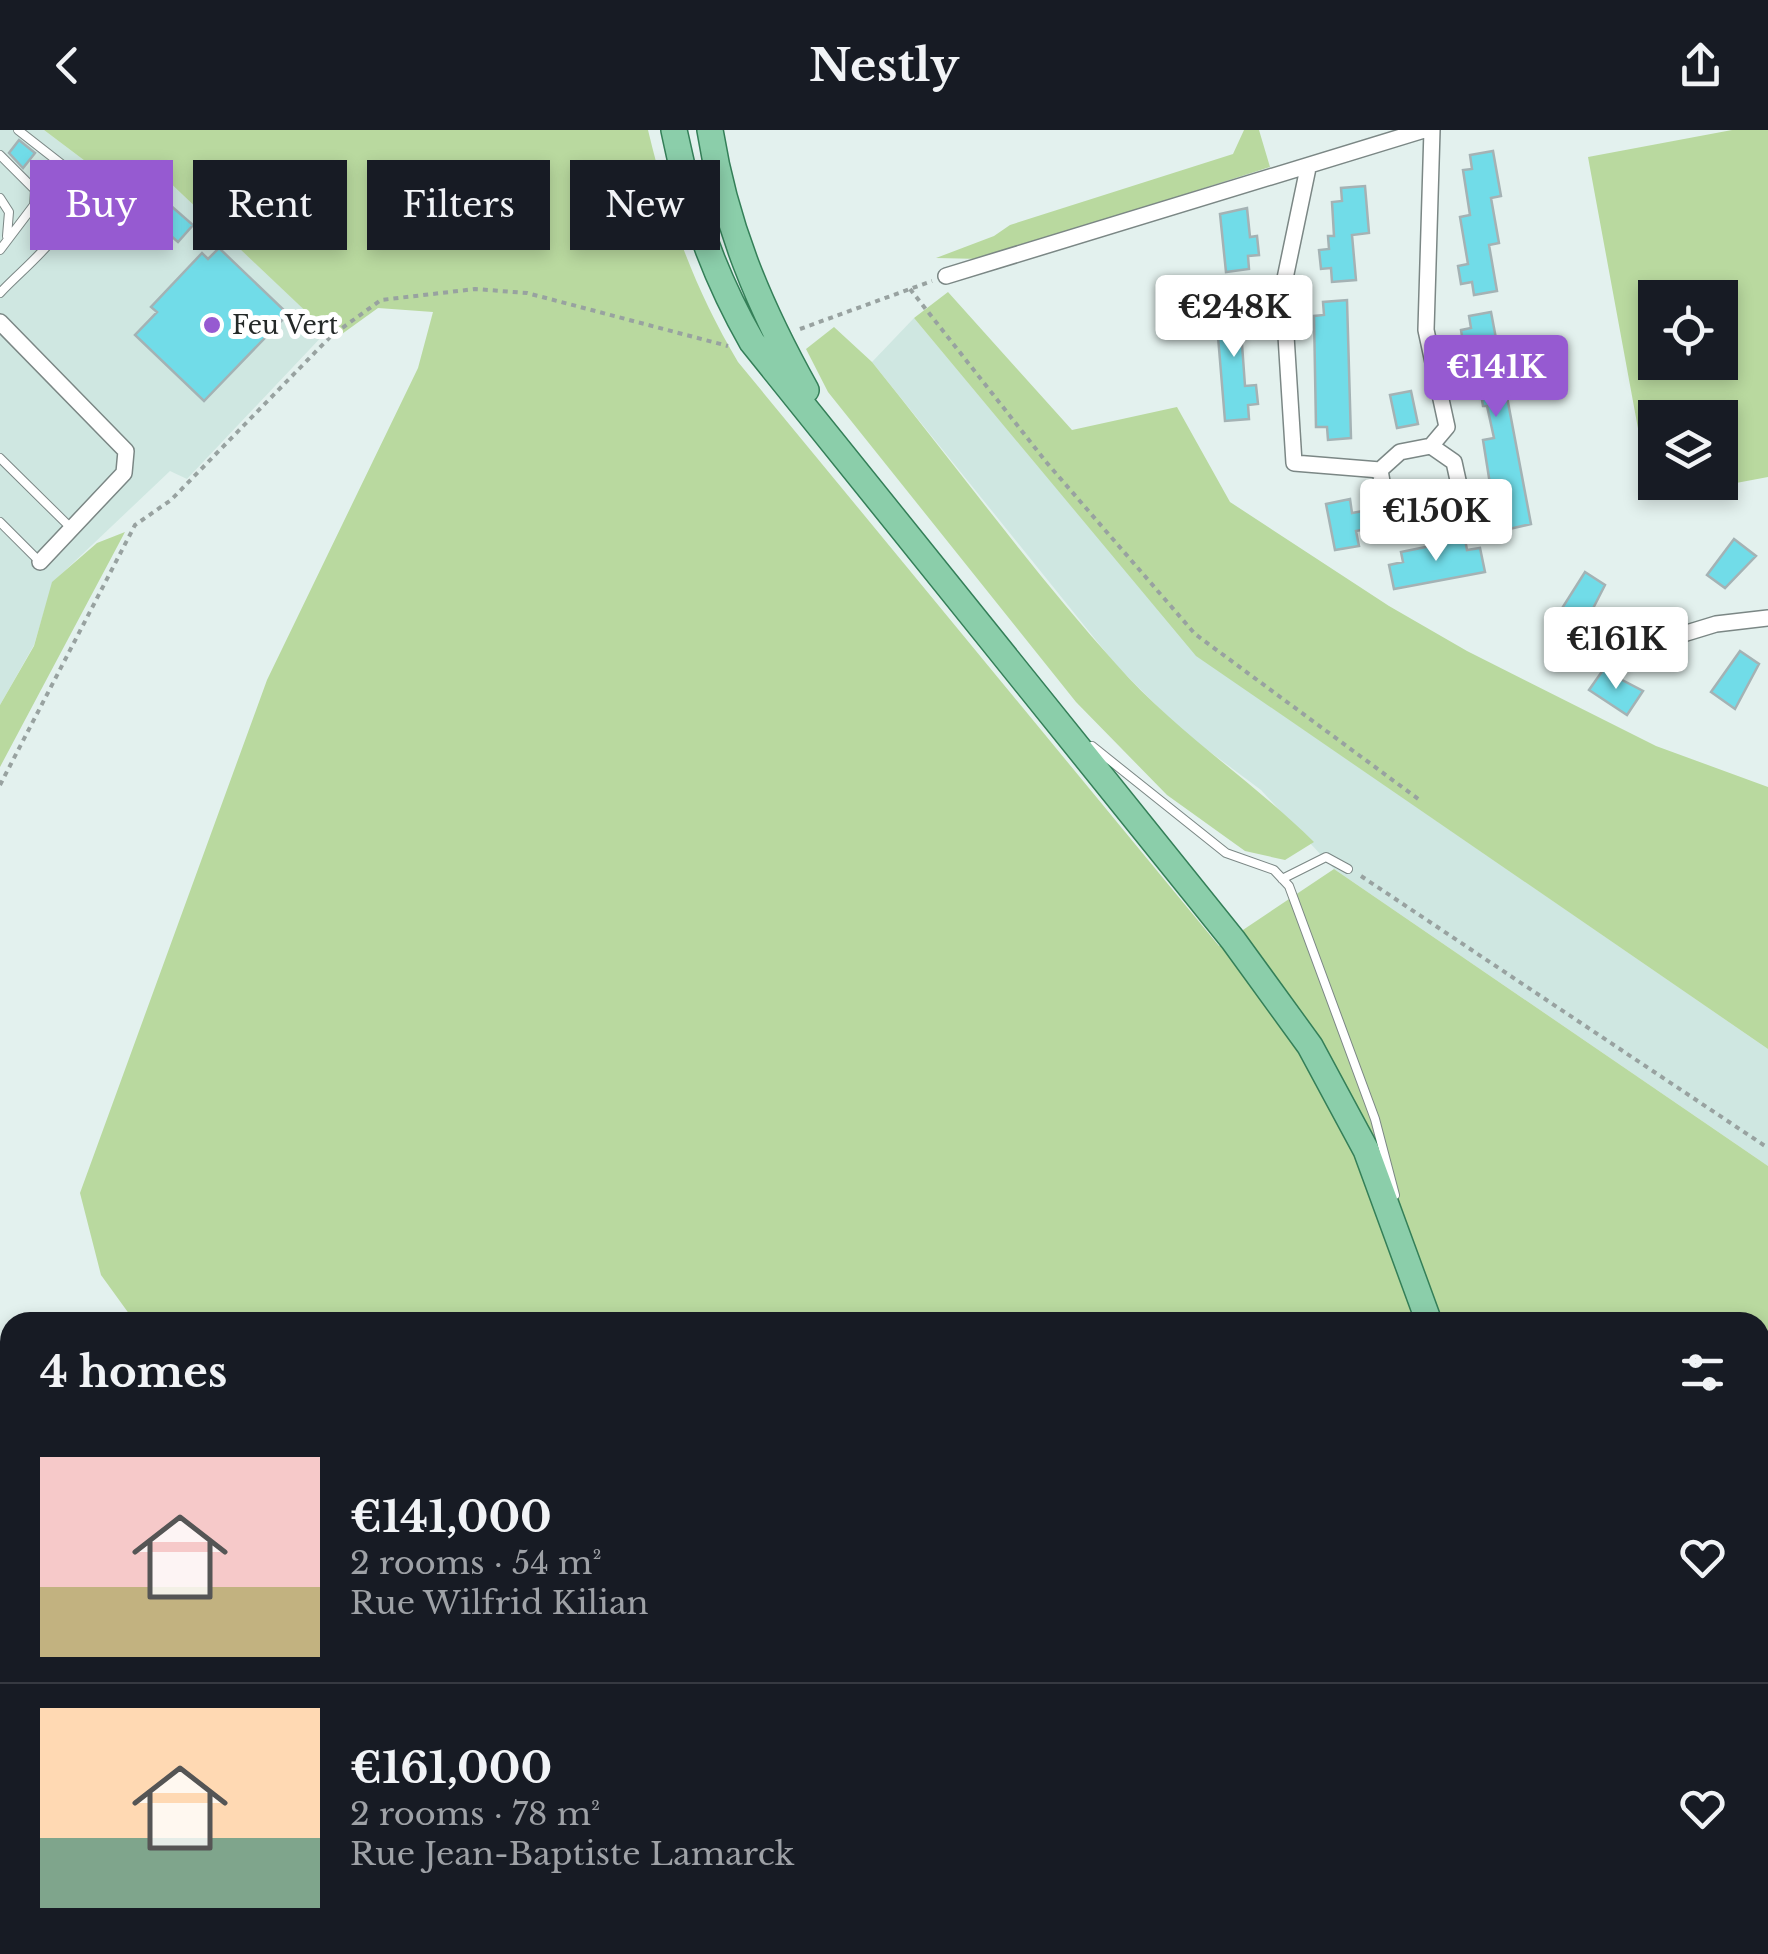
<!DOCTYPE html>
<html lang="en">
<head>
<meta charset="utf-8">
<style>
  body { margin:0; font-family:"Libre Baskerville",serif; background:#20242c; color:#f1f3f6; height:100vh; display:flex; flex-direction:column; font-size:38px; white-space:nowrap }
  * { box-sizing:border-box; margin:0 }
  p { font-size:32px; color:#9ea1a6 }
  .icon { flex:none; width:55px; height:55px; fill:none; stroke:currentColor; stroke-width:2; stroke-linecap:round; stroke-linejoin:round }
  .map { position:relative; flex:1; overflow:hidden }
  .details { position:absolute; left:0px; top:1182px; width:1770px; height:642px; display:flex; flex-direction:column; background:#171b24; border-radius:30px 30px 0 0; box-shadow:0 5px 15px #0003 }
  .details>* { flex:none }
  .top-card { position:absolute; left:30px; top:30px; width:1000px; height:90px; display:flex; gap:20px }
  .tools { position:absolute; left:1638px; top:150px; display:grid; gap:20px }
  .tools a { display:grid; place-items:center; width:100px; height:100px; border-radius:0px; background:#171b24; box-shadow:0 5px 15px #0003; font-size:50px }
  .price { position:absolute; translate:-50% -85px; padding:0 22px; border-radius:10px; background:#fff; color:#222; font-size:32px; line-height:65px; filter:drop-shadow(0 2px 5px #0008) }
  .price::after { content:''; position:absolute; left:50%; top:60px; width:30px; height:22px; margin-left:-15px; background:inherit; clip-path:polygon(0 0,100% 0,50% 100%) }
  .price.on { background:#965ad1; color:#fff }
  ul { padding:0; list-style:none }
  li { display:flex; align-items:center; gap:30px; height:250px; padding:0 40px }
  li+li { border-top:2px solid #363941 }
  li span { display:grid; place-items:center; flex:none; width:280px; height:200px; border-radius:0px; color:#555 }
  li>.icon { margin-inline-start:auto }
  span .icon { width:120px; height:120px; fill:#fffc; stroke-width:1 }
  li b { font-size:42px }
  h2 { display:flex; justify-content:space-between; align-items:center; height:120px; padding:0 40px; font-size:42px }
  .pill { padding:0 35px; border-radius:0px; background:#171b24; box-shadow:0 5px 15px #0003; font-size:35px; line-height:90px }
  .pill.on { background:#965ad1; color:#fff }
  header { display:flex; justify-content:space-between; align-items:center; height:130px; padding:0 40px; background:#171b24; font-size:45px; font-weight:700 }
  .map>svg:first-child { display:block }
  .built { fill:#cfe7e1 }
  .green { fill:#b9d99f; fill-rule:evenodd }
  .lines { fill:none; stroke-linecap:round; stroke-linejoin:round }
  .river { stroke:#72c7ef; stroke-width:35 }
  .building { fill:#71dce8; stroke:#a4b2b4; stroke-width:2.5 }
  .service-casing { stroke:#7b8785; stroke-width:10 }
  .minor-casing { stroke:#7b8785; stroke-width:18 }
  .secondary-casing { stroke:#7b8785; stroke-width:25 }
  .primary-casing { stroke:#347f58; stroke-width:28 }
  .path { stroke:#98a2a0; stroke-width:4; stroke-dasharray:5 5; stroke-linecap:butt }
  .service { stroke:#fff; stroke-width:8 }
  .minor { stroke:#fff; stroke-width:15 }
  .secondary { stroke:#c5e7d5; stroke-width:22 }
  .primary { stroke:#8bceaa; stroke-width:25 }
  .rail { stroke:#656e6c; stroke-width:6; stroke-dasharray:15 8; stroke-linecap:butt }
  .poi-dot { fill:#965ad1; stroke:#fff; stroke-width:4 }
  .labels { text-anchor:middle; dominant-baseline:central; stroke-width:10; stroke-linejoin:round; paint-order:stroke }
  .poi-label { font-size:25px; fill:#242928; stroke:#fff; text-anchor:start }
</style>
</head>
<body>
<header><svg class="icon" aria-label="back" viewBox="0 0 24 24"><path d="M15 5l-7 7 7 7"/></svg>Nestly<svg class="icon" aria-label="share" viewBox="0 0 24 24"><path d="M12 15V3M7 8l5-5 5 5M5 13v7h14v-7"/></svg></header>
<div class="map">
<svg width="1768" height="1824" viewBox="0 0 1768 1824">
  <rect width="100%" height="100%" fill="#e3f1ee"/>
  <!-- built -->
  <path class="built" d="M0,0H44L97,40L165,48L327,201L187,349L170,341L53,452L34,515L0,575Z
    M914,188L1197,526L1768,919V1036L1334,739L1261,660L1182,601L1116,535L872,232Z
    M1768,1394V1560L1760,1562V1398Z"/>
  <!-- green -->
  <path class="green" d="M44,0H648C669,87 692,154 738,232L1219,816L1334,739L1768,1036V1394L1760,1398V1192H135L101,1145L80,1063L267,550L418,238L433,182L378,178L335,209L165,48L97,40Z
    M1244,0H1259L1270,37L982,129L936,128L994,106L1010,95L1233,24Z
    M1732,0H1768V347L1651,369L1588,27ZM1655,168H1720V232H1655ZM1655,288H1720V352H1655Z
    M948,162L1072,300L1177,277L1230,372L1389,476L1467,521L1656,616L1768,657V919L1196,526L914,188Z
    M834,197L872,232C953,332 1030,438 1116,534C1175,601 1250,649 1314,712L1285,730L1245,721L1167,665L1076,572L828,262L806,219Z
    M125,402L0,637V575L34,516L52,452L97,413Z
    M1768,1560V1672L1760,1674V1562Z
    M1760,1811L1768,1824H1564V1815H1760Z
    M584,1815H1051L1041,1824H586Z
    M1166,1815H1417L1403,1824H1154Z"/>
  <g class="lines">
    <!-- river -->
    <path class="river" d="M1760,1610L1768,1609
      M1266,1824L1281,1815"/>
  </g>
  <!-- building -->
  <path class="building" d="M19,10L35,23L23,38L9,23Z
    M1493,21L1501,66L1491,68L1499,113L1489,115L1497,161L1474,165L1472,152L1461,154L1458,136L1468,134L1460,87L1470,85L1463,40L1472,39L1470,25Z
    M1365,56L1369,103L1352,105L1356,150L1332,152L1331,138L1321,139L1319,120L1329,119L1328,106H1334L1332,72L1342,71L1341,58Z
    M170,75L193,95L178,112L155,92Z
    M1247,78L1250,107L1257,106L1259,125L1248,126L1249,139L1226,142L1220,84Z
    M219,118L288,184L204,271L135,205L157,182L151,177L202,123L208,129Z
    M1238,169L1239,182L1249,181L1251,200H1241L1245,256L1256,255L1258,274L1248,275L1249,289L1225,291L1215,170Z
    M1347,170L1351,308L1328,310L1327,297H1316L1314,186L1324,185L1323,172Z
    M1491,182L1531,394L1505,400L1500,372L1493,373L1483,310L1494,308L1487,276H1483L1481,264L1471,266L1461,200L1471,198L1469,186Z
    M1411,261L1418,294L1397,298L1390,265Z
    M1350,369L1352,383L1363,381L1366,399L1356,401L1359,416L1335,420L1326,374Z
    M1465,409L1467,420L1480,418L1485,442L1394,459L1389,435L1403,432L1401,422Z
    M1734,409L1756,426L1725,458L1707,445Z
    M1585,442L1605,455L1583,498L1559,483Z
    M1740,521L1759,534L1735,579L1711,562Z
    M1603,540L1643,561L1627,585L1589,560Z"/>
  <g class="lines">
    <!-- service casing -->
    <g class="service-casing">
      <path id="service" d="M0,25L35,60L34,75L0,120
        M0,68L9,82L7,106
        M0,163C30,131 82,95 78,47L18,0
        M0,328L72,399
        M0,392L40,432
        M1092,616L1226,723L1274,740L1289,756L1375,989L1395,1065
        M1282,749L1326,727L1348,739
        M1760,1550L1768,1549
        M1130,1824L1143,1815"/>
    </g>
    <!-- minor casing -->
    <g class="minor-casing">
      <path id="minor" d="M1308,38L1283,158L1294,333L1380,340L1387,381L1414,396L1443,390L1461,364L1454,332L1431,316L1400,322L1380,340
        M946,146L1424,0
        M0,192L126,321L124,343L40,432
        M1431,316L1447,297L1426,200L1432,0
        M1657,512L1716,494L1768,488"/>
    </g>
    <!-- secondary casing -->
    <g class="secondary-casing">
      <path id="secondary" d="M1760,1701L1768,1699
        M1451,1824L1468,1815"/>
    </g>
    <!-- primary casing -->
    <g class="primary-casing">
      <path id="primary" d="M674,0C689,76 713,144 752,212L1233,810L1310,916L1366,1020L1429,1192
        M710,0C725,95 759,176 806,260
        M1529,1815L1530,1824"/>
    </g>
    <!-- path -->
    <path class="path" d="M910,159L1047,333L1195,504L1421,671
      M800,199L932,151
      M0,655L135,395L171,370L331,206L381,170L475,159L527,163L728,216
      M1361,746L1768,1018
      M1409,1824L1425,1815"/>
    <!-- service -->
    <use href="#service" class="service"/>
    <!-- minor -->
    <use href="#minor" class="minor"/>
    <!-- secondary -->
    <use href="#secondary" class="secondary"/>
    <!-- primary -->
    <use href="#primary" class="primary"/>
    <!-- rail -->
    <path class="rail" d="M1760,1484L1768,1482
      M1076,1824L1089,1815"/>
  </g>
  <!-- markers -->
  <circle class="poi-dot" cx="212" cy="195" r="10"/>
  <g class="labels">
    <!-- poi labels -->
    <g class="poi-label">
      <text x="232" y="195">Feu Vert</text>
    </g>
  </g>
</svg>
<div class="tools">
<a><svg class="icon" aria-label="locate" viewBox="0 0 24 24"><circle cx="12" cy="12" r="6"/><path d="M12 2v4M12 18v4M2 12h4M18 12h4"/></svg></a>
<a><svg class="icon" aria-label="layers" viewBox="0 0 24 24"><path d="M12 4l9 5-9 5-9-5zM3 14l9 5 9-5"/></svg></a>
</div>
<b class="price" style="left:1234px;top:230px">€248K</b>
<b class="price on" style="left:1496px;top:290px">€141K</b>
<b class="price" style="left:1436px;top:434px">€150K</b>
<b class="price" style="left:1616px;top:562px">€161K</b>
<div class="top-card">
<a class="pill on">Buy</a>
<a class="pill">Rent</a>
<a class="pill">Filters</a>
<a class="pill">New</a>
</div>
<section class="details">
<h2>4 homes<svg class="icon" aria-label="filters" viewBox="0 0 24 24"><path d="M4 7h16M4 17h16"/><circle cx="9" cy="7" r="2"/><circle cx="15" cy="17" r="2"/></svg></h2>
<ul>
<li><span style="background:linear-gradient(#f6c9c9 65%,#c2b280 0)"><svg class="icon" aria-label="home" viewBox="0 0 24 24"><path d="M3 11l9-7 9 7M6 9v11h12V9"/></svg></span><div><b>€141,000</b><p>2 rooms · 54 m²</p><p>Rue Wilfrid Kilian</p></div><svg class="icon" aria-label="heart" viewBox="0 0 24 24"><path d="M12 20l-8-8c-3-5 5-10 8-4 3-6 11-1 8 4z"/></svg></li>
<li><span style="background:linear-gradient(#ffd9b3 65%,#7fa58c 0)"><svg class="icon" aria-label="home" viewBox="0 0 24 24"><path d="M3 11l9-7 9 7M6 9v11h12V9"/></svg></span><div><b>€161,000</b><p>2 rooms · 78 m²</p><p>Rue Jean-Baptiste Lamarck</p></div><svg class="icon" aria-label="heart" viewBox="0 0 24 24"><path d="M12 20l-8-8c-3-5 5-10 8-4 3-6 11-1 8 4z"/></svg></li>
</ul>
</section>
</div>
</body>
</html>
